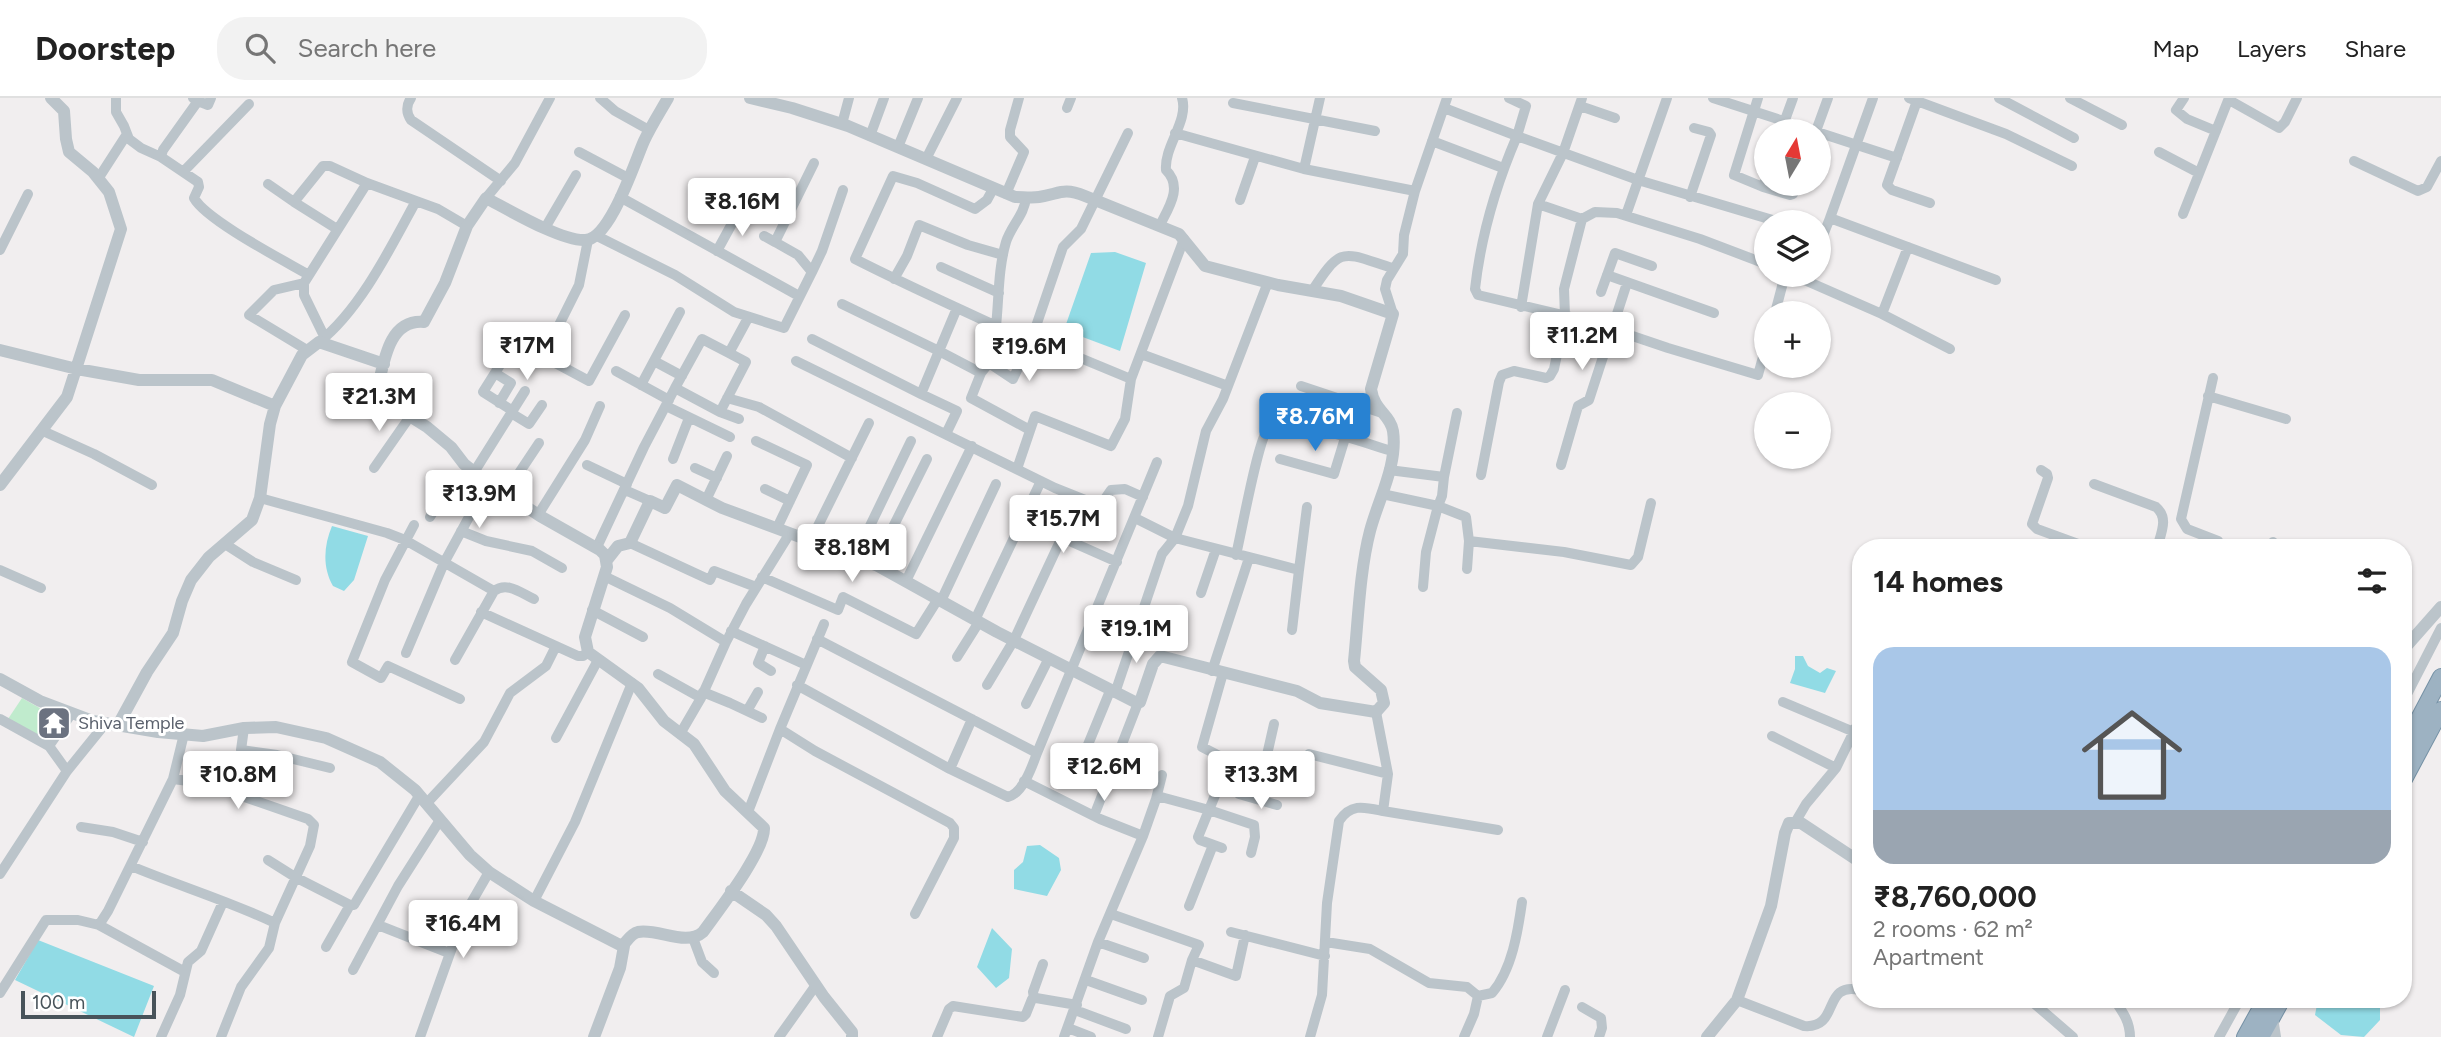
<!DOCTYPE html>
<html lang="en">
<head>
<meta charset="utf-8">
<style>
  body { margin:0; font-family:Figtree,sans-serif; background:#f2f2f2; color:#222; height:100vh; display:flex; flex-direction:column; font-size:26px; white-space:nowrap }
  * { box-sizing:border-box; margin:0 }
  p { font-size:23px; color:#767676 }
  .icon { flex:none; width:38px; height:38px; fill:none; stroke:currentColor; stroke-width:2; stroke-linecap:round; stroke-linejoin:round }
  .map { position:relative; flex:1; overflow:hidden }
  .panel { position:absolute; left:1852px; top:441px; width:560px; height:469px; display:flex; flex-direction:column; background:#fff; border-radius:28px; box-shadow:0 2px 5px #0004 }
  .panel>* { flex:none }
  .needle { width:46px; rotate:10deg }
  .fabs { position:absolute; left:1754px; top:21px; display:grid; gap:14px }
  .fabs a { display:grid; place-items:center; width:77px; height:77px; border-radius:50%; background:#fff; box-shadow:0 2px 5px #0004; font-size:35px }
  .scale { position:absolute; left:21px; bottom:18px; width:135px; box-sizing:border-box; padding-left:7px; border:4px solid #48535a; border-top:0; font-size:19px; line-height:24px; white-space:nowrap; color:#48535a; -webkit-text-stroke:5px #fff; paint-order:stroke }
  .price { position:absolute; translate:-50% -60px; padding:0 16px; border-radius:7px; background:#fff; color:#222; font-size:23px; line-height:46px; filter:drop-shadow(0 2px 4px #0008) }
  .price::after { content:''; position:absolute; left:50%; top:42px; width:21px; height:16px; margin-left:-10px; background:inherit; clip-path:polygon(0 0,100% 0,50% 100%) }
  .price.on { background:#2882d2; color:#fff }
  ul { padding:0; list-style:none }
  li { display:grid; align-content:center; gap:14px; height:371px; padding:0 21px }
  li+li { border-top:2px solid #e0e0e0 }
  li span { display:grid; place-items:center; height:217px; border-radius:21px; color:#555 }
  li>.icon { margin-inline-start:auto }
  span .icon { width:126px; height:126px; fill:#fffc; stroke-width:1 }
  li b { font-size:30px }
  h2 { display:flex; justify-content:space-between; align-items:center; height:84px; padding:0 21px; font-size:30px }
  header { display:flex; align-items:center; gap:42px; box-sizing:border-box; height:98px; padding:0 35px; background:#fff; border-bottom:2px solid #e0e0e0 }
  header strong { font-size:33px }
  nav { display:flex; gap:38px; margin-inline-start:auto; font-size:24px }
  .search { width:490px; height:63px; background:#f2f2f2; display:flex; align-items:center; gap:18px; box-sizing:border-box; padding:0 24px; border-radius:28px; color:#767676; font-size:26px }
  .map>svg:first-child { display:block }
  .green { fill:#c0ebcd }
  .water { fill:#91dbe5 }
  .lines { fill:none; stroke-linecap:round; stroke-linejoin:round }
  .trunk-casing { stroke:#7591a5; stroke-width:18 }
  .minor { stroke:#bbc4ca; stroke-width:10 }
  .tertiary { stroke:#bbc4ca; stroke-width:12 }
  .trunk { stroke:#9db2c2; stroke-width:16 }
  .labels { text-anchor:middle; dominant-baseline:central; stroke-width:6; stroke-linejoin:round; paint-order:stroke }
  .worship-label { font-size:18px; fill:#5b616d; stroke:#fff; text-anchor:start }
</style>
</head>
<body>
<header>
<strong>Doorstep</strong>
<div class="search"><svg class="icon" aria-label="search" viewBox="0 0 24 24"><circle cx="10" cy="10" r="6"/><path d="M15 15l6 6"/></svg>Search here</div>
<nav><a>Map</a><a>Layers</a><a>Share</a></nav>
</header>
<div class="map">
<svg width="2441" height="939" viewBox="0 0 2441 939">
  <rect width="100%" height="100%" fill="#f1eeef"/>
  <!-- green -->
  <path class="green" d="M22,600L52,617L40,640L8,621Z"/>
  <!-- water -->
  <path class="water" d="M1115,154L1146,165L1120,253L1064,232L1091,155Z
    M332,428L368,438L354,482L344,493L333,488C322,469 324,447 332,428Z
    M1795,558H1803L1808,568L1820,575L1827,570L1836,573L1825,595L1790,585L1795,571Z
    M1040,747L1059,760L1061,772L1047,798L1014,791V772L1023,764L1027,748Z
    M992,830L1012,851L1009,880L996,890L977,869Z
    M38,842L154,888L134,939L15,882Z
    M2318,901H2380V922L2364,939L2341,937L2315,917Z"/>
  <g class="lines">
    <!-- trunk casing -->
    <g class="trunk-casing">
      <path id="trunk" d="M2403,651L2441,579
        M2403,683L2441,612
        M2245,939L2266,901
        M2261,939L2282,901"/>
    </g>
    <!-- minor -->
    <path class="minor" d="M116,0V14L124,28L129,41L141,50L161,59
      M193,0L198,3L163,52L161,59L198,84L199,89L194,100C206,122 283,162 309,177
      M411,0C406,7 406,15 411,22L501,83
      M600,0L615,13L649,32
      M1320,0L1304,71L1415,93
      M1509,0L1526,8L1517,38L1638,82L1779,124
      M1713,0L1897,60
      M1758,0L1734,77L1763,89L1766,80
      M1873,0L1830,120L1996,182
      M1909,0L2006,36L2072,68
      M1999,0L2074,40
      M2070,0L2122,27
      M2184,0L2176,12L2187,21L2216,33
      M2229,2L2279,30L2285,24L2297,0
      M198,3L208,7L211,0
      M1917,3L1887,87L1892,92L1930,105
      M1233,5L1375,33
      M1580,8L1615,20
      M1067,10L1071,0
      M1444,10L1517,38C1496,87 1481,137 1475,191L1478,197L1588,223L1668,250L1758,277L1766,248
      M842,26L849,0
      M1781,33L1793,0
      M1816,33L1828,0
      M1128,35L1081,131L1063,149L1032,240L1131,281
      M1175,35L1304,71
      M870,38L884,0
      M1432,43L1503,70
      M898,49L918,0
      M579,54L628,80
      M2159,54L2199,75
      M926,61L957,0
      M2354,63L2418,93L2427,89L2441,63
      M183,74L249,6
      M98,81L127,36
      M268,86L294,104
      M1763,89L1790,97L1793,96L1798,86
      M993,91L987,102L975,111L917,85L893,78L855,161C902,185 949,206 996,228C999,201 998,171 1006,144C1011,128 1025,116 1026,99
      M1006,96L1024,54L1010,39V32L1019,0
      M620,99L799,198
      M1690,99L1711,37L1709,34L1694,30
      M486,100L515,65L550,0
      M1240,102L1255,59
      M1538,106L1563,55L1582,0
      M2183,116L2229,0
      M1626,117L1667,0
      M1582,121L1595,114L1617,115L1700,141L1766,166
      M1160,127C1169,109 1183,89 1166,72C1164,48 1189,23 1182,0
      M545,130L576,77
      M337,131L294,104L323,68H330L367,85L416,103
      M597,138L675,177L734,214L784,230L812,174L798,157L775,144L814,65
      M764,138L775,144
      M1818,150L1830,120
      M0,152L28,96
      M717,153L740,111
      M941,169L999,195
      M812,174L822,153L843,92
      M1607,177L1714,215
      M1793,177L1882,216L1908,149
      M894,181L907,158L919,127L968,147L1003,157
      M1268,184L1223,301L1206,333L1188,408L1175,440L1299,472L1292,532
      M304,185L274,192L249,217L307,252
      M1312,193C1342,147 1342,154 1392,170
      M1601,194L1615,155L1652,168
      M842,206L939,253L957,210
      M1775,215L1785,177
      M1393,216L1385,191L1387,182L1403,156L1404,137L1415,93L1447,0
      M1882,216L1950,251
      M325,240L304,197V185L367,85
      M812,241L921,296
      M319,244C360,212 391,149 416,103L438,111L467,128
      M542,251L548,261L589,283L625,217
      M1141,256L1228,288
      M654,263L682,278
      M796,263L1055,390L1100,408L1111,392L1125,391L1143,399
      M616,273L669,302
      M495,275L511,285L499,305
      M981,275L989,265L1013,281L1032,240
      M2213,280L2181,421L2187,431L2218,443V450
      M641,287L680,214
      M1301,288L1382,315
      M675,290L702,241L729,255
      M2208,298L2286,321
      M727,300L759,309L852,360
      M666,308L730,339
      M513,313L483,294L517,240C527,245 538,256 549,247L579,187L588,142
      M720,314L739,321
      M511,315L529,326L542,307
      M43,333L94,356L152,387
      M946,336L957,313L921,296L939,253L981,275L971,300L1030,332
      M756,343L807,367L777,430
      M673,361L689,320
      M1280,361L1334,376L1345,340
      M587,367L627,386
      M1561,367L1578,308L1589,302L1627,185
      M374,370L411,317
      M695,370L717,380
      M1017,371L1035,318L1111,348L1125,321L1131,281L1184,141
      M1389,372L1444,379L1442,398L1438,408L1466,419L1469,443L1467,471
      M2041,372L2047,376L2048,380L2032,426L2037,431L2089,450
      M1481,377L1499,284L1502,277L1514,273L1546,280L1550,278L1554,271L1565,218L1564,191L1582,121L1538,106L1521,209
      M1444,379L1457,315
      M2094,386L2156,409C2169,420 2161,435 2157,450
      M765,391L790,403
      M625,392L650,403
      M505,396L539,345
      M1382,396L1438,408L1426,454L1423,489
      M260,400L387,435L405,442L494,493L455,562
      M706,402L727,358
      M538,417L585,342L600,308
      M430,419L444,396L456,403L525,293
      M1022,422L1117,464
      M414,427L385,482L352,564L381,580L388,568L460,601
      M461,433L486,443L532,453L562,470
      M811,442L869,325
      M1469,443L1564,454L1631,467L1638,459L1651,405
      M630,445L710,482L714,473L756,489
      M225,446L253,464L296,482
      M597,449L644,349L675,290L720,314L746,264L729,255L748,220
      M2271,450L2273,444
      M1236,457C1241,437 1258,341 1268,331C1284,315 1370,347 1392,353
      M855,459L911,343
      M874,467L927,361
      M0,472L41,490
      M1299,472L1307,409
      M604,478L670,510L726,544
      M762,479L838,512L843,499L916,536L938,501
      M906,483L972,348
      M494,493C507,483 521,495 534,501
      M1201,495L1216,451
      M941,503L996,386
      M592,512L643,539
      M481,514L578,558H583L588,554
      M975,522L1041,383
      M731,533L806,567
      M765,548L758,565L771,573
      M406,555L444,465L488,384
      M957,559L979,524
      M1212,573L1249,460
      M1223,575L1202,649L1229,663L1263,673
      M658,576L701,600
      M797,587L950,671L1008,699C1023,695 1032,669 1037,655L817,541
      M987,587L1014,542L1062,439
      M703,594L730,605L762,620
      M1115,595L1162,456L1175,440L1135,420
      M1783,604L1854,634
      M2403,604L2441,530
      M1026,606L1049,560
      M747,613L758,594
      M0,621L49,648L72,615
      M244,630L241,652L277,657L330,670
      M780,631L815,653L950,725L954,730V740L915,816
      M680,636L701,600L726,544L746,506L790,435
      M1772,638L1836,670L1806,706L1796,723
      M556,640L598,562
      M49,648L67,673
      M1037,655L1157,364
      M1309,656L1388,676
      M1836,670L1860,621
      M950,671L972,621
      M1078,671L1110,593
      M173,681L204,685L308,721L314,727L310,748L275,825
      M1024,683L1100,721L1143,738
      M1239,696L1277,707
      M1156,701L1162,677
      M1257,701L1274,626
      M426,706L484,644L510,595L546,568L556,548
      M1383,713L1498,732
      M748,714L780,631L824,526
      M1094,718L1138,605
      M81,729L113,734L143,744
      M1222,750L1200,742L1198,739L1209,712L1254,727L1255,739L1251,755
      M268,762L295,779L350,807H354L419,698
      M131,768C179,788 229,803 275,825L269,850L241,889L221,939
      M0,776L67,673L105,626
      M534,803L575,724L632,585
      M1189,808L1213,747
      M1111,816L1199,847L1192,862
      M99,827L185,874
      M378,827L449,855
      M1231,834L1325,858
      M693,840L702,864L714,875
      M1098,844L1144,860
      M1326,844L1370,851L1429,885L1467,889L1478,898L1474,916L1464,939
      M326,849L350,807
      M353,872L398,788L440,722
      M1086,882L1142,902
      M0,895L46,822H78L99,827L108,813L173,681L184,636
      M1478,898L1492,895C1512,872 1518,833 1522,804
      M1034,900L1033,894L1043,866
      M1876,901L1885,903L1891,901
      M2029,901L2073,939
      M2114,901C2123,914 2130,924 2130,939
      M1737,902L1804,928C1841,931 1821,883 1860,892
      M1582,909L1601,920L1602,930L1599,939
      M1075,912L1126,931
      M1068,930L1091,939
      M161,939L180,897L188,864L201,853L223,804
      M420,939L463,819L489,774
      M779,939L816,887
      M937,939L949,911L953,908L1023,919L1026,916L1032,901L1036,900L1077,907
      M1064,939L1098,844L1143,738L1156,701L1161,699L1209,712L1229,663
      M1158,939L1170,898L1184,890L1192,862L1236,878L1245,837
      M1310,939L1322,897L1327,805L1339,723C1351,705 1364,709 1383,713L1388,676L1376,614
      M1547,939L1565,892
      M2219,939L2240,901"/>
    <!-- tertiary -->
    <path class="tertiary" d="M0,252L77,271L139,282H212L275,308L270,326L260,400L252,422L209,459L191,482L182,503L173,535L147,574L118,627
      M275,308L302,257L319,244L384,266
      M0,387L67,299L121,131L109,94L93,74L69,54L66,41L64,13L51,0
      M607,462L618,448L630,445L650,403L665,410L677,387L722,410L878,468L997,534L1135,604H1140L1153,566L1160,558L1297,593L1320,605L1376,614L1384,605L1381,592L1355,569L1354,563C1358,523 1360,471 1370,433C1378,402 1398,367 1393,333C1390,316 1374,313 1371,291L1393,216L1341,198L1278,187L1205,168L1179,136L1085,98C1062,89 1060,96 1039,99C1032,100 1023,99 1015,99L848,28L792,10L750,0
      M2403,552L2441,509
      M0,581L40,603L93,623L158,634L203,638L244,630L276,629L326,640L380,664L415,692L470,757L489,774L534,803L622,848C627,844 630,836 638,834C658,830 686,849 703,834C718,813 765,753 764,730L725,693L694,646L664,623L638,590L588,554L585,539L607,469L605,457L600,452L540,418L474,374L464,366L451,349L427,329L384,302L380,296L378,289C384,263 389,221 424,224L445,185L467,128L486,100C509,112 561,143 585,142C610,142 635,63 644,43C651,28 660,14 668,0
      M731,793L766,817L776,828L824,899L852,934V939
      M2269,918L2272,920L2275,939
      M594,939L620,870L624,848
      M1707,939L1737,902L1771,808L1785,735L1789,725H1801L1860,764"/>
    <!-- trunk -->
    <use href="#trunk" class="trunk"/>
  </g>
  <!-- icons -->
  <defs>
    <g id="temple-square" transform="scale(1.75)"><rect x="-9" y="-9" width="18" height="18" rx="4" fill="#6b7280" stroke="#fff"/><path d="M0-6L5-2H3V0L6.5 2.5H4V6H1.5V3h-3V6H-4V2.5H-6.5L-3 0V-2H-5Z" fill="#fff"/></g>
  </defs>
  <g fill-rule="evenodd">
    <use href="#temple-square" x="54" y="625"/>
  </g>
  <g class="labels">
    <!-- worship labels -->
    <g class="worship-label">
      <text x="78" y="625">Shiva Temple</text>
    </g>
  </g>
</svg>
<div class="fabs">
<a><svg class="needle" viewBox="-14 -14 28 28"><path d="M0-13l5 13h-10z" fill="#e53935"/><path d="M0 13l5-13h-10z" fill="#767676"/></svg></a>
<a><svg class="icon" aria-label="layers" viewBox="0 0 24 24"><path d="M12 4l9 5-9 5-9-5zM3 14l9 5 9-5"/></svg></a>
<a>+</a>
<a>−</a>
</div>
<div class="scale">100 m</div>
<b class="price" style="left:742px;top:140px">₹8.16M</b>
<b class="price" style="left:1582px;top:274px">₹11.2M</b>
<b class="price" style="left:527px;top:284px">₹17M</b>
<b class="price" style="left:1029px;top:285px">₹19.6M</b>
<b class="price" style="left:379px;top:335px">₹21.3M</b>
<b class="price on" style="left:1315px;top:355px">₹8.76M</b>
<b class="price" style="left:479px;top:432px">₹13.9M</b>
<b class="price" style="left:1063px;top:457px">₹15.7M</b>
<b class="price" style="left:852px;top:486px">₹8.18M</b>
<b class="price" style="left:1136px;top:567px">₹19.1M</b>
<b class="price" style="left:1104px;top:705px">₹12.6M</b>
<b class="price" style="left:238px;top:713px">₹10.8M</b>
<b class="price" style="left:1261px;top:713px">₹13.3M</b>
<b class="price" style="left:463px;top:862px">₹16.4M</b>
<section class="panel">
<h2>14 homes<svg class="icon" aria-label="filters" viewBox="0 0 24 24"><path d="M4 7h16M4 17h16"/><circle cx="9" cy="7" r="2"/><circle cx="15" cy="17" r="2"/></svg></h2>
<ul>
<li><span style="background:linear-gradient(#a9c7e8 75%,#9aa5b1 0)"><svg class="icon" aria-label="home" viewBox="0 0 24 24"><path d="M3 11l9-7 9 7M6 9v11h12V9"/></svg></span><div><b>₹8,760,000</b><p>2 rooms · 62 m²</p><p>Apartment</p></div></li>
</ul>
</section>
</div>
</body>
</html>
